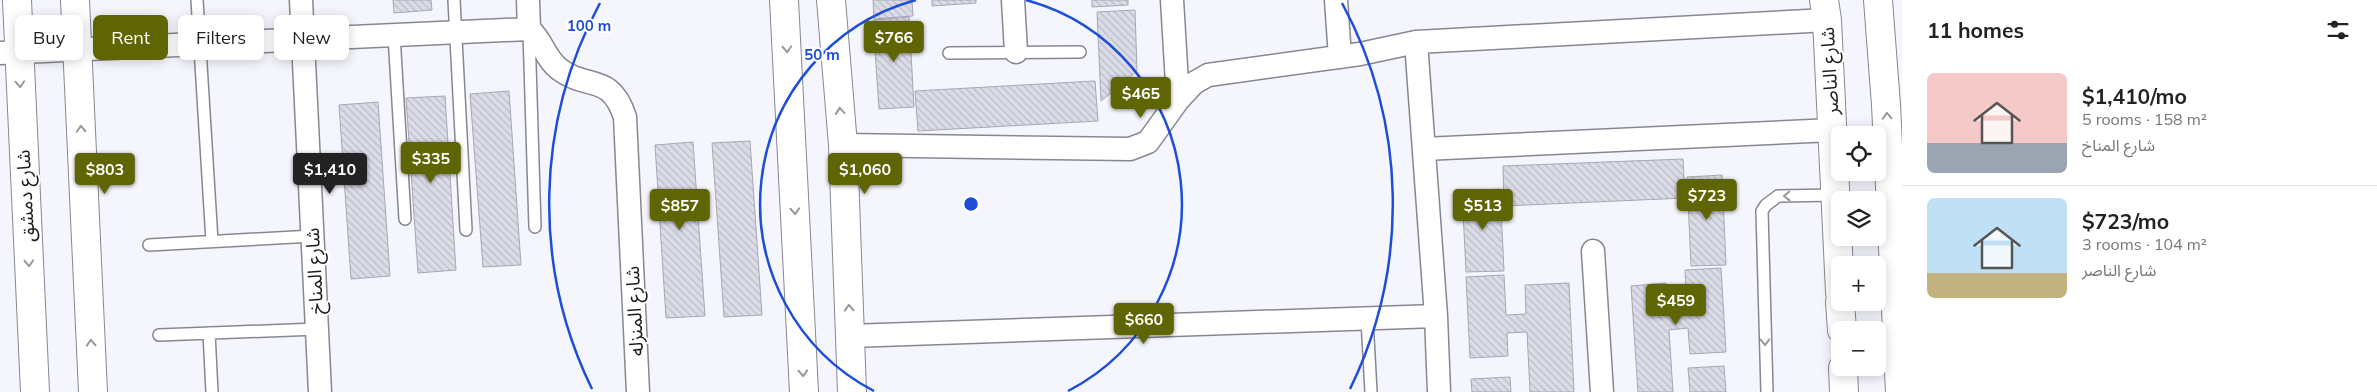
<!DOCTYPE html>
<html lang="en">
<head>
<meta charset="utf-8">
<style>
  body { margin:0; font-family:Mulish,"Noto Sans Arabic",sans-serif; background:#f6f6f6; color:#222; height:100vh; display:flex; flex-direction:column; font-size:19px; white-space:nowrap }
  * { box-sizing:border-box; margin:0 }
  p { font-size:16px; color:#767676 }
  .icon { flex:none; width:28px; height:28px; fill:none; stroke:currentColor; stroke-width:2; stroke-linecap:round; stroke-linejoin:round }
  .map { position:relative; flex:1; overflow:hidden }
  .sheet { display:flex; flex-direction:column; background:#fff; width:475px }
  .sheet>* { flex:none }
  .top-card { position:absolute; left:15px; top:15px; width:475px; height:45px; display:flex; gap:10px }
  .tools { position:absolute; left:1831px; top:126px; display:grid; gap:10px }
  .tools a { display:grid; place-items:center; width:55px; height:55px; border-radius:8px; background:#fff; box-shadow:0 2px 12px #0003; font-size:25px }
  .price { position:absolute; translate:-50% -42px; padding:0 11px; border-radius:5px; background:#5e6502; color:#fff; font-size:16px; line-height:32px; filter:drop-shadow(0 1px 2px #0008) }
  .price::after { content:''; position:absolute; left:50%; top:30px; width:15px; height:11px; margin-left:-8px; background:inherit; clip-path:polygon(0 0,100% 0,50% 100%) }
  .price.on { background:#222; color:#fff }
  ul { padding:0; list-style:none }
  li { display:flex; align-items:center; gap:15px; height:125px; padding:0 25px }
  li+li { border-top:1px solid #e0e0e0 }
  li span { display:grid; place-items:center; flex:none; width:140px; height:100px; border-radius:8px; color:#555 }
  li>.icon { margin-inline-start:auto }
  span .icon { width:60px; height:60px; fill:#fffc; stroke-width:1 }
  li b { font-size:21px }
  h2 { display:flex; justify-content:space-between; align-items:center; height:60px; padding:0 25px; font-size:21px }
  .tag { padding:0 18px; border-radius:8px; background:#fff; box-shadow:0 2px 12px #0003; font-size:18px; line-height:45px }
  .tag.on { background:#5e6502; color:#fff }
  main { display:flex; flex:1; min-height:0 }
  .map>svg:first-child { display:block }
  .building { fill:url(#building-back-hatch); stroke:#a6a7b2 }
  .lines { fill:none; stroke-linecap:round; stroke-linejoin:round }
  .service-casing { stroke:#868792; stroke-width:14 }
  .minor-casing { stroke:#868792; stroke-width:25 }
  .tertiary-casing { stroke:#868792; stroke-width:30 }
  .service { stroke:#fff; stroke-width:11 }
  .minor { stroke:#fff; stroke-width:22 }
  .tertiary { stroke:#fff; stroke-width:28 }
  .oneway { stroke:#98989a }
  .ring { fill:none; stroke:#1d4ed8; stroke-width:2.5 }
  .labels { text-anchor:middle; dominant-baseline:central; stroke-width:4; stroke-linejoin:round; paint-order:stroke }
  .street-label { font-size:19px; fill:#1b1b1f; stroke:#fff }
  .centre { fill:#1d4ed8; stroke:#fff; stroke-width:2.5 }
  .ring-label { font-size:15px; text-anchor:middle; font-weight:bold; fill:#1d4ed8; stroke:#fff; stroke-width:4; stroke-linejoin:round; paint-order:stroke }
</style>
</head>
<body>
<main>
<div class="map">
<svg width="1902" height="392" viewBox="0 0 1902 392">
  <defs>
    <pattern id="building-back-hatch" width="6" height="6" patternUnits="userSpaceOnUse" patternTransform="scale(1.25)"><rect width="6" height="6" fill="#dbdce8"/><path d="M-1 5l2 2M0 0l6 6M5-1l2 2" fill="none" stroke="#bbbcc7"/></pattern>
  </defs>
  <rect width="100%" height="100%" fill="#f5f6fd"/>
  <!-- building -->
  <path class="building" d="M393,0H431L432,10L394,13Z
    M873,0H912L913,16L874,19Z
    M932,0H976V3L932,6Z
    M1092,0H1128V5L1092,7Z
    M1135,10L1137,71L1101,101L1097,12Z
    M909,17L914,107L879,109L873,20Z
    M1095,81L1098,121L918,131L915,91Z
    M509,91L521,265L483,267L470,94Z
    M445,96L456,270L418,273L406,98Z
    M378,102L390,276L351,279L339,105Z
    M750,141L762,315L724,317L712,143Z
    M693,142L705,316L666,318L655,145Z
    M1683,159L1685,198L1504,206L1503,166Z
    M1722,175L1726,265L1691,266L1687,177Z
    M1500,189L1504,271L1466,272L1462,191Z
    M1721,268L1726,352L1690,354L1688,328L1669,330L1673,392H1638L1631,286L1666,283L1668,308L1687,307L1685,270Z
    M1504,275L1506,315L1526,314L1525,285L1569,283L1574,392H1530L1527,332L1507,333L1508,356L1470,358L1466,277Z
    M1724,366L1726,392H1690L1688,368Z
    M1510,377L1511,392H1472L1471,379Z"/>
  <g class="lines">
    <!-- service casing -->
    <g class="service-casing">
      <path id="service" d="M197,0L212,241
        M454,0L466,230
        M529,32L535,227
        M394,35L405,219
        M949,53L1080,52
        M149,245L313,236
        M1367,319L1371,392
        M209,333L212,392
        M159,335L317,329
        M1767,392L1762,211L1766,205L1778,196L1836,195"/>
    </g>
    <!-- minor casing -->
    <g class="minor-casing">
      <path id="minor" d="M301,0L320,392
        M528,0L529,29
        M1013,0L1016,52
        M1172,0L1178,100
        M1336,0L1340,57
        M1416,42L1436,316L1439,392
        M0,53L529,29C543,41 544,57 559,69C588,91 610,72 625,117L638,392
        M843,145L1130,149L1148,142L1178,100L1194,83L1208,75L1360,54L1416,42L1827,20
        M1424,149L1833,130
        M1593,251L1602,392
        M850,336L1436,316"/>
    </g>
    <!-- tertiary casing -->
    <g class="tertiary-casing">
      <path id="tertiary" d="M17,0L35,392
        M75,0L93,392
        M784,0L804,392
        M831,0L843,145L852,392
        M1824,0L1827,20L1840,292
        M1878,0L1886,105L1900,392
        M1840,302L1842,330
        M1843,368L1844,392"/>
    </g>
    <!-- service -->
    <use href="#service" class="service"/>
    <!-- minor -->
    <use href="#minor" class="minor"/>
    <!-- tertiary -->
    <use href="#tertiary" class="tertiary"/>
  </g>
  <!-- one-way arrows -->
  <defs><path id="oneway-chevron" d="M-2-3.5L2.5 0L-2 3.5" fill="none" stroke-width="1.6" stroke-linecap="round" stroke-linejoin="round" transform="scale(1.25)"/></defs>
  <g class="oneway">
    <use href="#oneway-chevron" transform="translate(787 49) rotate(87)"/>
    <use href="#oneway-chevron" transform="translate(20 84) rotate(87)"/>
    <use href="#oneway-chevron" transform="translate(840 111) rotate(-95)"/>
    <use href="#oneway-chevron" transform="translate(1887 116) rotate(-93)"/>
    <use href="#oneway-chevron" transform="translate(81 129) rotate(-93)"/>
    <use href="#oneway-chevron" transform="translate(1787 196) rotate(179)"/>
    <use href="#oneway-chevron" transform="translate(795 211) rotate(87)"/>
    <use href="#oneway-chevron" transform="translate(29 263) rotate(87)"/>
    <use href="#oneway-chevron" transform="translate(849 308) rotate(-93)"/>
    <use href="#oneway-chevron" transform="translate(1765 342) rotate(89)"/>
    <use href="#oneway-chevron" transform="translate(91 343) rotate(-93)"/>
    <use href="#oneway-chevron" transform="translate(803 373) rotate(87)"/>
  </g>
  <!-- distance rings -->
  <g class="ring">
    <path d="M874 391A211 211 0 0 1 916 0M1026 0A211 211 0 0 1 1068 391"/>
    <path d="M592 389A422 422 0 0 1 600 3M1342 3A422 422 0 0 1 1350 389"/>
  </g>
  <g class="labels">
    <!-- street labels -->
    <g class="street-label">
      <text transform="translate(1829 71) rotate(-93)">شارع الناصر</text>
      <text transform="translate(25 196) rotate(-93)">شارع دمشق</text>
      <text transform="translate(314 271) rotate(-93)">شارع المناخ</text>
      <text transform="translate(634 311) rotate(-93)">شارع المنزله</text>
    </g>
  </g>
  <circle cx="971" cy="204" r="8" class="centre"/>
  <g class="ring-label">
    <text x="589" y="31">100 m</text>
    <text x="822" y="60">50 m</text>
  </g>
</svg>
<div class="tools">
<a><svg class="icon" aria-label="locate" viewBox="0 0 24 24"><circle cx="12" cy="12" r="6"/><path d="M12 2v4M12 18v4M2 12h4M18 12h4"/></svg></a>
<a><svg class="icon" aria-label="layers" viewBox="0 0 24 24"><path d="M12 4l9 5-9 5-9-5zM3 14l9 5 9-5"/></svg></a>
<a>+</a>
<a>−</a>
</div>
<b class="price" style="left:894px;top:63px">$766</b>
<b class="price" style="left:1141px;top:119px">$465</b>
<b class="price" style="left:431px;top:184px">$335</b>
<b class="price" style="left:105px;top:195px">$803</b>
<b class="price on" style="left:330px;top:195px">$1,410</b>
<b class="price" style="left:865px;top:195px">$1,060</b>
<b class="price" style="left:1707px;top:221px">$723</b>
<b class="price" style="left:680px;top:231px">$857</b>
<b class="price" style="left:1483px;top:231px">$513</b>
<b class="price" style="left:1676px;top:326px">$459</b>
<b class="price" style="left:1144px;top:345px">$660</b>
<div class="top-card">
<a class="tag">Buy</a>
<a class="tag on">Rent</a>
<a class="tag">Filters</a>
<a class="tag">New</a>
</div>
</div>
<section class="sheet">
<h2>11 homes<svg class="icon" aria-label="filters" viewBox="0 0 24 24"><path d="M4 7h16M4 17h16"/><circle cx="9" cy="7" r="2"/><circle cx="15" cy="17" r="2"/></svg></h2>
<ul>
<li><span style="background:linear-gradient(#f6c9c9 70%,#9aa5b1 0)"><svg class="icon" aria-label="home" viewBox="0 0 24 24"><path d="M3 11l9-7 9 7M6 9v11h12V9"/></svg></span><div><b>$1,410/mo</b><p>5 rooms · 158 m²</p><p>شارع المناخ</p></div></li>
<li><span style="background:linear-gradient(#bfe0f5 75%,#c2b280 0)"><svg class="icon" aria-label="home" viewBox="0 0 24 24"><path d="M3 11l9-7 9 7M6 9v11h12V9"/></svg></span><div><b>$723/mo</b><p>3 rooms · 104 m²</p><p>شارع الناصر</p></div></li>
</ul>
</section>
</main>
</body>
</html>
